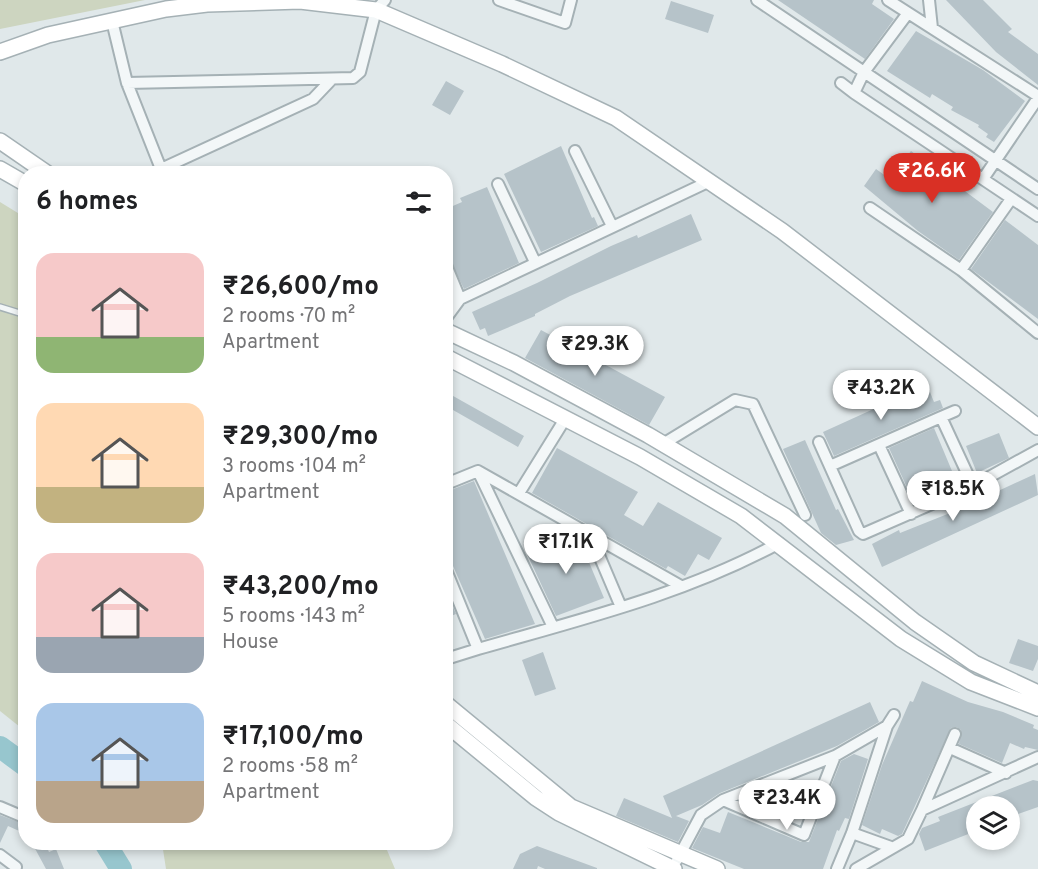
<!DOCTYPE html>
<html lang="en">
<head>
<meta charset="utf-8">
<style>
  body { margin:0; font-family:Overpass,sans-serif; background:#f2f2f2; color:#202124; height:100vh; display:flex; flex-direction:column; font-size:22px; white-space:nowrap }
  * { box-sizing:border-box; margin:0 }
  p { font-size:20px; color:#757577 }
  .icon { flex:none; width:33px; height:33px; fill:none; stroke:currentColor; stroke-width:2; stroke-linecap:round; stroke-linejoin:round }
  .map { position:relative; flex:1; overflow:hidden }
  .sheet { position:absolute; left:18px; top:166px; width:435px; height:684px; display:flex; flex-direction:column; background:#fff; border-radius:24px; box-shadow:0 3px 9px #0003 }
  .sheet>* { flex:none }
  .fabs { position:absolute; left:966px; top:796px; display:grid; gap:12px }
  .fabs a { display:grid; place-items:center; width:54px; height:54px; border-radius:50%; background:#fff; box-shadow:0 3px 9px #0003; font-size:30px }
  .price { position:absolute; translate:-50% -51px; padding:0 14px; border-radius:21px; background:#fff; color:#222; font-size:20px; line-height:39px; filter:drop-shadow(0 2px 3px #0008) }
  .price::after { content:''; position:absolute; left:50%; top:36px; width:18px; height:14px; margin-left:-9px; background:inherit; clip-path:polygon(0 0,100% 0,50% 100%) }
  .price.active { background:#d93025; color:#fff }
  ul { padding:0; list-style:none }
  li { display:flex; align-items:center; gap:18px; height:150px; padding:0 18px }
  li span { display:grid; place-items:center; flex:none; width:168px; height:120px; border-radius:18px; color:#555 }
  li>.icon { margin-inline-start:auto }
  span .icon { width:72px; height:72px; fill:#fffc; stroke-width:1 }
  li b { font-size:26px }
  h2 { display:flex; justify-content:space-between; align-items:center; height:72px; padding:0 18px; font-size:26px }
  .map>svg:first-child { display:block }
  .green { fill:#cdd5c0 }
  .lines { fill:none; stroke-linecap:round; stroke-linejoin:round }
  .river { stroke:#97c6ce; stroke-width:22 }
  .building { fill:#b6c3c9 }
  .lane-casing { stroke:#a5b1b5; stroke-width:8 }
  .street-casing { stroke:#a5b1b5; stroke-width:14 }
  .secondary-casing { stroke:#a5b1b5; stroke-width:18 }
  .lane { stroke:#f3f7f8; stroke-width:5 }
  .street { stroke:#f3f7f8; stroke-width:10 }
  .secondary { stroke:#fff; stroke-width:15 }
</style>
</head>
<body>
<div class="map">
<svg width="1038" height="869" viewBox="0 0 1038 869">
  <rect width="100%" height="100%" fill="#e0e8ea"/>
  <!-- green -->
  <path class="green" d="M0,0H145L0,29Z
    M0,202L26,218L25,731L0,711Z
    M162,843H384L395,869H166Z"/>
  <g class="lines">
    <!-- river -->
    <path class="river" d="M0,747L26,766
      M105,843L121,869"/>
  </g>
  <!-- building -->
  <path class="building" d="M778,0H874L872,4L894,19L865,59Z
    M946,0H983L1012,29L1008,32L1038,54V85L996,52Z
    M671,1L714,15L708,33L665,19Z
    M916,31L983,70L1025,101L994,142L986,137L988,134L978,127L979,125L951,110L953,107L932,94L930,98L887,71Z
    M446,81L464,91L450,115L432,105Z
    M561,146L592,218L594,217L598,226L541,252L504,174Z
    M911,151L993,212L959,260L918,231L864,186L876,169L890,179Z
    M487,187L519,263L464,289L446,252V209L462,202L460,198Z
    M691,214L702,240L570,296L535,314V316L488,336L485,328L480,330L472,312L537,283L611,246L637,235L638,238Z
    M1005,220L1038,245V319L971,269Z
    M541,330L665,397L649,425L525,358Z
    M922,387L925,395L930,392L934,402L940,400L943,408L834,456L823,432Z
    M446,392L524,436L518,447L446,406Z
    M934,428L957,483L914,503L889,448Z
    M999,433L1009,458L977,473L966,446Z
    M805,440L836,510L838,509L854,540L836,545L821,533L783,449Z
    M557,448L638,492L624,515L643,526L658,502L722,538L709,560L698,554L685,576L668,566L666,569L532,493Z
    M1035,474L1038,495L882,567L872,544L899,530L900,533L955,511Z
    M474,481L535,624L485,639L446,550V497L452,494L451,490Z
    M573,534L578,536L604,598L556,616L527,554Z
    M448,595L456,614L446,618V596Z
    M1018,639L1038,646V659L1033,671L1009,663Z
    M543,652L556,689L535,696L522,660Z
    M922,681L968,702L1003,712L1034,725L1033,728L1038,730V750L1025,747L1024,749L1010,743L1002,763L959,744L961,730L957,727L951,728L902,834L898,836L882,829L880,834L862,825L882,765L910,701L913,702Z
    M870,702L879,722L837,746L720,793L702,805L676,816L689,821L678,842L616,816L624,798L672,818L663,796Z
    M854,754L868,759L849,819L845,818L839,831L837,830L823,869H744L692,848L703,827L720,833L728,812L801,842H809L841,761Z
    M1033,780L1038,781V807L1010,817V807H976V831L925,851L919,834L922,828L940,821L938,817Z
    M0,815L26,825V834L8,826L0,843Z
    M32,843H45L49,852L56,849L64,869H46Z
    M537,846L597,868V869H545L538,866L537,869H513L520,854Z"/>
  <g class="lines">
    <!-- lane casing -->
    <g class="lane-casing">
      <path id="lane" d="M0,307L26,315"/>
    </g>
    <!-- street casing -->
    <g class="street-casing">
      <path id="street" d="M499,0L565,23L571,0
        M757,0L1038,189
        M888,0L1038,96
        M929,0L932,28
        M112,21L127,83L353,78L360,72L376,10L385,0
        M127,83L161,169L313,99L332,79
        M841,83L854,93L864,72L908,13
        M854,93L1038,216
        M575,151L612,226
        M983,179L1038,98
        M498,184L535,262
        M870,208L961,270L1011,199
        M446,265L460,299
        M961,270L1038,333
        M446,290L457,303
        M446,318L460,299L710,181
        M941,417L955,411
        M819,442L859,531L863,534L973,486L1038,450
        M663,444L735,400L753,404L805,515
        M879,445L911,514
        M830,466L941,417L973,486
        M478,471L553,627
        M446,484L478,471L681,586
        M519,493L565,419
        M590,534L621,607
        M446,570L478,649C579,620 686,594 779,543
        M446,659L478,649
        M955,734L922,810L1038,757
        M950,748L1006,773
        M723,800L804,835L835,756
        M0,807L26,818
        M852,833L891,847
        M0,855L16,867
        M677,860L701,815L723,800L835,756L887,726
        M837,869L852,833L887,726L894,715
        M856,869L908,839L922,810"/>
    </g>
    <!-- secondary casing -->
    <g class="secondary-casing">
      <path id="secondary" d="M0,52L48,35L166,9L207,4L300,1L376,10L502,64L616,118L782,231L1038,427
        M0,141L48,174
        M0,169L26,184
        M446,331L514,363L648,435L785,516L915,622L974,663L1038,693
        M446,357L640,457L741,516L901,639L971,682L1038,708
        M446,704L571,807L717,869
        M446,724L536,798L559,813L674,869"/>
    </g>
    <!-- lane -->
    <use href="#lane" class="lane"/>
    <!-- street -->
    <use href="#street" class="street"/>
    <!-- secondary -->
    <use href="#secondary" class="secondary"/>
  </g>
</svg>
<div class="fabs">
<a><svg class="icon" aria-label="layers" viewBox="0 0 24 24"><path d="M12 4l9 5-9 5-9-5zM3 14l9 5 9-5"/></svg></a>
</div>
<b class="price active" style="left:932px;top:204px">₹26.6K</b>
<b class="price" style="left:595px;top:377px">₹29.3K</b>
<b class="price" style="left:881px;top:421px">₹43.2K</b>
<b class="price" style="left:953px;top:522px">₹18.5K</b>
<b class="price" style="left:566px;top:575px">₹17.1K</b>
<b class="price" style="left:787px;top:831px">₹23.4K</b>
<section class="sheet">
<h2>6 homes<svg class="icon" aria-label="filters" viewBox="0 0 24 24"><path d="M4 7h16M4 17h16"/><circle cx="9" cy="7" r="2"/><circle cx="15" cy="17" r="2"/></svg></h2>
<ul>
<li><span style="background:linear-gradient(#f6c9c9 70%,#8fb573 0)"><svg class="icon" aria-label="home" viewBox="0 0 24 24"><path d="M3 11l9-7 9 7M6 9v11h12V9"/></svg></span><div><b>₹26,600/mo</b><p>2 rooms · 70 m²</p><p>Apartment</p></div></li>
<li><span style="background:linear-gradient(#ffd9b3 70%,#c2b280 0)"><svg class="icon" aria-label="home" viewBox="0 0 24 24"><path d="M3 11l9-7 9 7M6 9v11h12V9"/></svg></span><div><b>₹29,300/mo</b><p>3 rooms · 104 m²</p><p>Apartment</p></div></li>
<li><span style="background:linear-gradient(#f6c9c9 70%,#9aa5b1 0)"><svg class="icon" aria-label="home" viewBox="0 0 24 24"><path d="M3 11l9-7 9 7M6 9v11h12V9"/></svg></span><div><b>₹43,200/mo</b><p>5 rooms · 143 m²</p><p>House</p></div></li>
<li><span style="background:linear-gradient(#a9c7e8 65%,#b9a48a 0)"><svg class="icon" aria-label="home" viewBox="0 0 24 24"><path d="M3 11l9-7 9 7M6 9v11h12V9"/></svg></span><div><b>₹17,100/mo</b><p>2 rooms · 58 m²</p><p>Apartment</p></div></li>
</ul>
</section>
</div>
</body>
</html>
